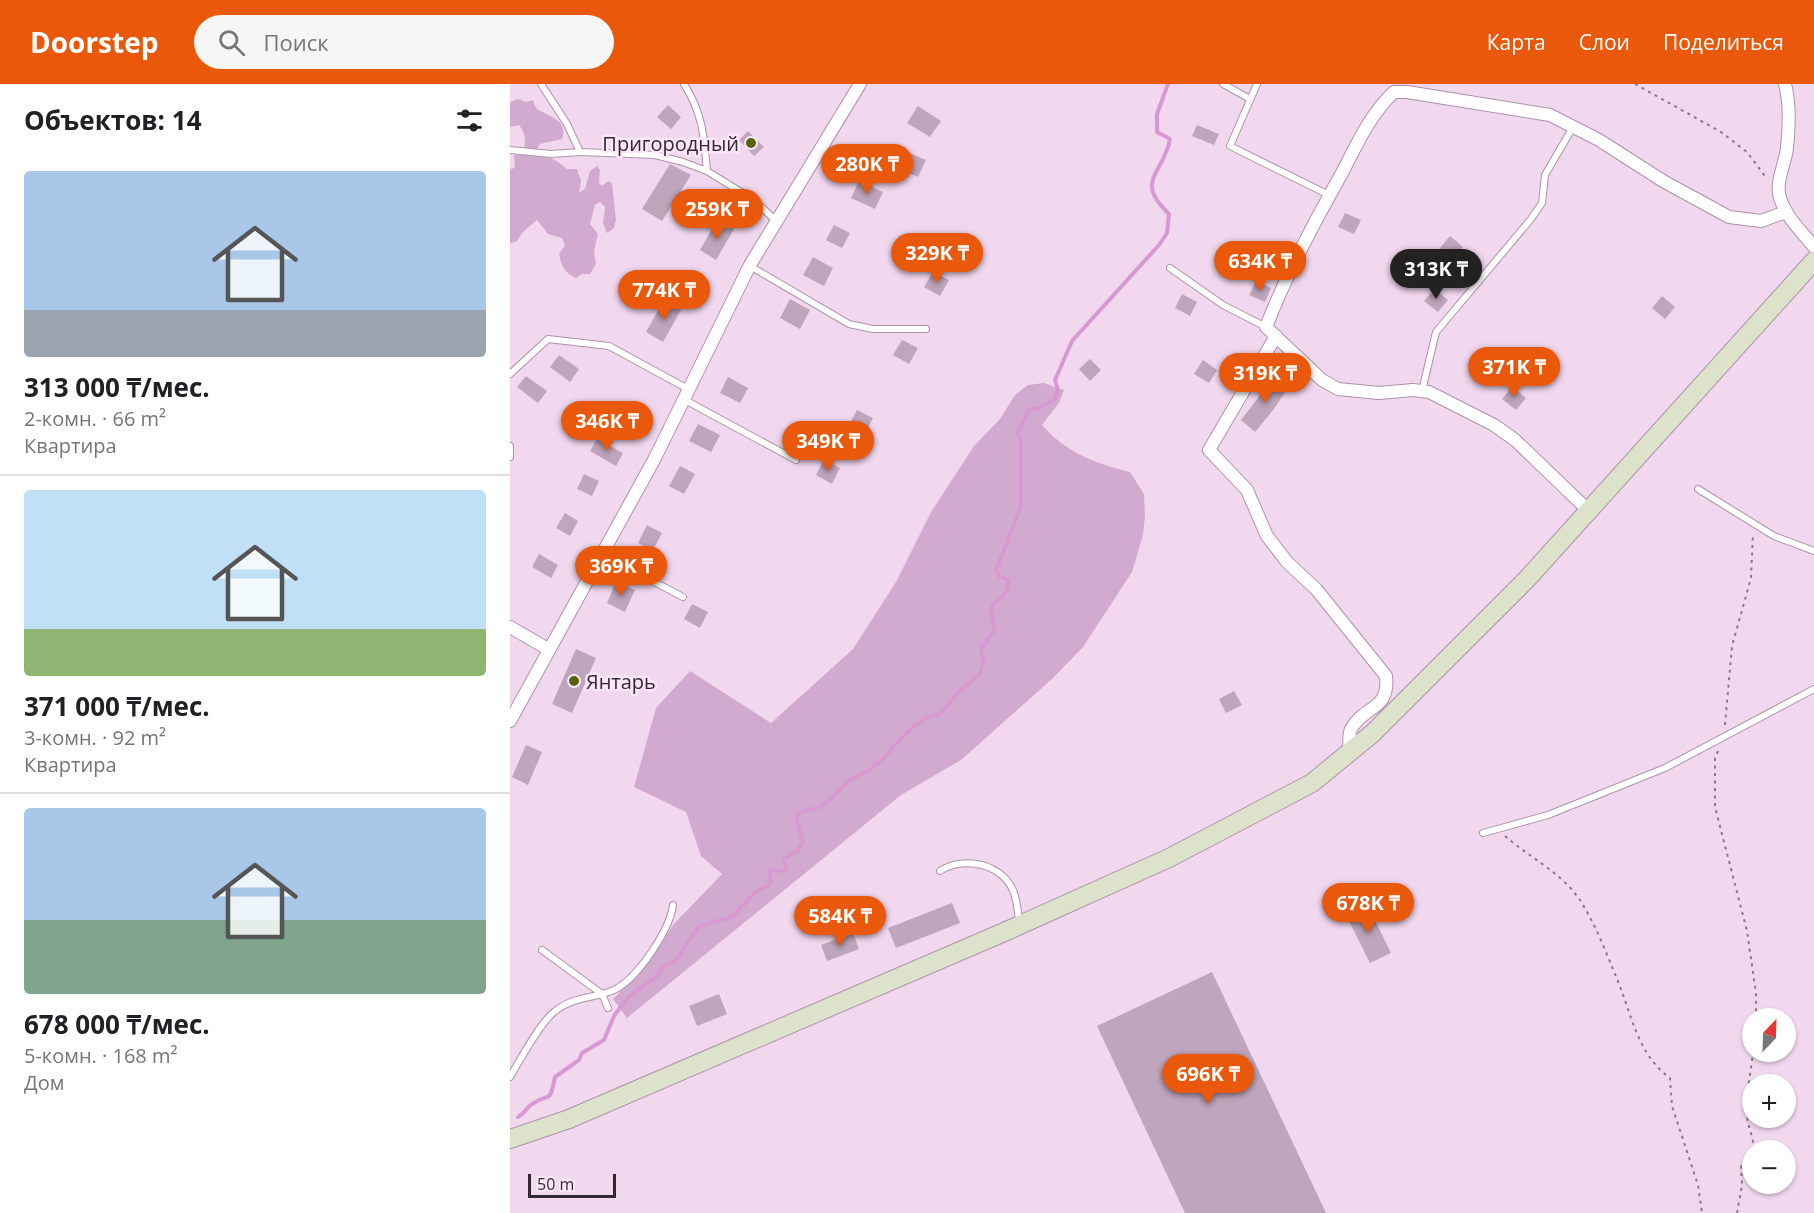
<!DOCTYPE html>
<html lang="ru">
<head>
<meta charset="utf-8">
<style>
  body { margin:0; font-family:"Open Sans",sans-serif; background:#f6f6f6; color:#202124; height:100vh; display:flex; flex-direction:column; font-size:22px; white-space:nowrap }
  * { box-sizing:border-box; margin:0 }
  p { font-size:20px; color:#757577 }
  .icon { flex:none; width:33px; height:33px; fill:none; stroke:currentColor; stroke-width:2; stroke-linecap:round; stroke-linejoin:round }
  .map { position:relative; flex:1; overflow:hidden }
  .side { display:flex; flex-direction:column; background:#fff; width:510px }
  .side>* { flex:none }
  .needle { width:39px; rotate:23deg }
  .fabs { position:absolute; left:1232px; top:924px; display:grid; gap:12px }
  .fabs a { display:grid; place-items:center; width:54px; height:54px; border-radius:50%; background:#fff; box-shadow:0 2px 4px #0004; font-size:30px }
  .scale { position:absolute; left:18px; bottom:15px; width:88px; box-sizing:border-box; padding-left:6px; border:3px solid #322932; border-top:0; font-size:16px; line-height:21px; white-space:nowrap; color:#322932; -webkit-text-stroke:4px #fce7fa; paint-order:stroke }
  .price { position:absolute; translate:-50% -51px; padding:0 14px; border-radius:21px; background:#ea580c; color:#fff; font-size:20px; line-height:39px; filter:drop-shadow(0 2px 3px #0008) }
  .price::after { content:''; position:absolute; left:50%; top:36px; width:18px; height:14px; margin-left:-9px; background:inherit; clip-path:polygon(0 0,100% 0,50% 100%) }
  .price.on { background:#222; color:#fff }
  ul { padding:0; list-style:none }
  li { display:grid; align-content:center; gap:12px; height:318px; padding:0 24px }
  li+li { border-top:2px solid #e0e0e0 }
  li span { display:grid; place-items:center; height:186px; border-radius:6px; color:#555 }
  li>.icon { margin-inline-start:auto }
  span .icon { width:108px; height:108px; fill:#fffc; stroke-width:1 }
  li b { font-size:26px }
  h2 { display:flex; justify-content:space-between; align-items:center; height:72px; padding:0 24px; font-size:26px }
  header { display:flex; align-items:center; gap:36px; box-sizing:border-box; height:84px; padding:0 30px; background:#ea580c; color:#fff }
  header strong { font-size:28px }
  nav { display:flex; gap:33px; margin-inline-start:auto; font-size:21px }
  .search { width:420px; height:54px; background:#f6f6f6; display:flex; align-items:center; gap:15px; box-sizing:border-box; padding:0 21px; border-radius:33px; color:#757577; font-size:22px }
  main { display:flex; flex:1; min-height:0 }
  .map>svg:first-child { display:block }
  .green { fill:#d3aacf }
  .lines { fill:none; stroke-linecap:round; stroke-linejoin:round }
  .stream { stroke:#d899d3; stroke-width:4 }
  .building { fill:#bfa6bc }
  .lane-casing { stroke:#ab93a9; stroke-width:8 }
  .street-casing { stroke:#ab93a9; stroke-width:14 }
  .secondary-casing { stroke:#ab93a9; stroke-width:20 }
  .path { stroke:#897887; stroke-width:2; stroke-dasharray:3 4.5; stroke-linecap:butt }
  .lane { stroke:#fff; stroke-width:6 }
  .street { stroke:#fff; stroke-width:12 }
  .secondary { stroke:#dde2ca; stroke-width:18 }
  .poi-dot { fill:#566407; stroke:#fce7fa; stroke-width:2 }
  .labels { text-anchor:middle; dominant-baseline:central; stroke-width:5; stroke-linejoin:round; paint-order:stroke }
  .poi-label { font-size:20px; fill:#322932; stroke:#fce7fa; text-anchor:end }
</style>
</head>
<body>
<header>
<strong>Doorstep</strong>
<div class="search"><svg class="icon" aria-label="search" viewBox="0 0 24 24"><circle cx="10" cy="10" r="6"/><path d="M15 15l6 6"/></svg>Поиск</div>
<nav><a>Карта</a><a>Слои</a><a>Поделиться</a></nav>
</header>
<main>
<section class="side">
<h2>Объектов: 14<svg class="icon" aria-label="filters" viewBox="0 0 24 24"><path d="M4 7h16M4 17h16"/><circle cx="9" cy="7" r="2"/><circle cx="15" cy="17" r="2"/></svg></h2>
<ul>
<li><span style="background:linear-gradient(#a9c7e8 75%,#9aa5b1 0)"><svg class="icon" aria-label="home" viewBox="0 0 24 24"><path d="M3 11l9-7 9 7M6 9v11h12V9"/></svg></span><div><b>313 000 ₸/мес.</b><p>2-комн. · 66 m²</p><p>Квартира</p></div></li>
<li><span style="background:linear-gradient(#bfe0f5 75%,#8fb573 0)"><svg class="icon" aria-label="home" viewBox="0 0 24 24"><path d="M3 11l9-7 9 7M6 9v11h12V9"/></svg></span><div><b>371 000 ₸/мес.</b><p>3-комн. · 92 m²</p><p>Квартира</p></div></li>
<li><span style="background:linear-gradient(#a9c7e8 60%,#7fa58c 0)"><svg class="icon" aria-label="home" viewBox="0 0 24 24"><path d="M3 11l9-7 9 7M6 9v11h12V9"/></svg></span><div><b>678 000 ₸/мес.</b><p>5-комн. · 168 m²</p><p>Дом</p></div></li>
</ul>
</section>
<div class="map">
<svg width="1304" height="1129" viewBox="0 0 1304 1129">
  <rect width="100%" height="100%" fill="#f2d8ef"/>
  <!-- green -->
  <path class="green" d="M8,15L16,18L23,16L26,24C37,33 59,34 52,55L30,60L23,71L26,73C40,71 47,77 57,85H67L71,97L69,109L75,105L80,87L87,82L90,86L89,99L92,102L98,97L102,99L106,136L104,144L97,149L93,139L95,123L90,118L85,121L80,140L88,150L84,167L86,180L80,190H72L66,194C55,190 51,181 49,170L55,161L52,154L38,150L27,136L13,148L6,158L0,159V85L5,84L4,71H12C16,60 17,51 9,41L0,43V18Z
    M534,299L554,306L549,319L532,341C557,369 584,379 620,388L634,410L635,431L633,451L622,488L573,563L543,594L451,676L391,711L117,934L103,915L138,879L163,841L212,790L191,772L176,728L124,703L146,624L180,587L261,639L343,565L386,498L421,428L464,362L490,335L505,311L518,301Z"/>
  <g class="lines">
    <!-- stream -->
    <path class="stream" d="M8,1033C14,1030 16,1024 22,1020C41,1007 39,1022 45,993L69,976L72,969L94,956L104,932L118,913L146,893L154,882L166,877L189,842L222,833L247,807L258,802L261,797L259,786L275,787L276,782L273,776L288,766L293,758L287,737L288,729C297,726 306,726 314,720C325,714 331,702 342,695C349,690 359,687 366,681C386,664 402,634 430,630L449,608L470,590L473,578L471,565L485,545C471,507 501,523 498,496L489,492L486,486L511,422V355L507,349L520,325L530,324L544,316L548,306L545,296L562,257L649,161L657,149L659,130C623,96 654,90 660,55L647,48V30L658,0"/>
  </g>
  <!-- building -->
  <path class="building" d="M158,21L171,33L161,45L147,33Z
    M408,22L431,37L420,53L397,39Z
    M687,41L709,50L704,61L682,52Z
    M238,47L254,63L244,72L229,56Z
    M383,62L416,76L408,93L375,79Z
    M160,80L181,91L152,137L132,125Z
    M349,97L373,108L365,125L341,114Z
    M835,129L851,136L844,150L828,143Z
    M208,135L224,145L206,176L190,166Z
    M324,141L340,149L332,164L316,156Z
    M940,152L953,163L943,175L930,164Z
    M303,173L323,184L314,202L293,191Z
    M423,188L439,196L430,212L414,203Z
    M746,197L761,204L755,218L739,211Z
    M924,205L938,216L928,228L914,217Z
    M672,210L687,218L680,232L665,224Z
    M1152,212L1165,223L1155,235L1142,224Z
    M280,215L300,226L290,245L270,234Z
    M154,216L171,226L153,258L136,248Z
    M392,256L408,264L399,280L383,271Z
    M49,271L69,285L60,298L40,283Z
    M580,275L591,286L580,297L569,285Z
    M693,276L707,286L699,299L684,290Z
    M16,292L37,307L28,319L7,303Z
    M218,293L238,304L230,319L210,309Z
    M764,293L779,302L764,325L745,348L731,336Z
    M1002,303L1016,314L1006,326L992,315Z
    M119,321L133,332L120,349L106,338Z
    M347,326L363,334L355,350L339,341Z
    M188,340L210,351L201,368L179,357Z
    M87,355L113,369L106,382L80,367Z
    M314,376L330,384L322,400L306,391Z
    M170,382L185,390L174,410L159,402Z
    M74,390L89,397L82,412L67,405Z
    M55,429L68,437L60,452L46,444Z
    M137,441L152,449L143,466L128,459Z
    M29,470L48,481L41,494L22,483Z
    M106,498L125,506L115,528L97,519Z
    M182,520L198,528L190,544L174,535Z
    M66,565L86,574L62,629L42,620Z
    M724,607L732,621L716,629L709,615Z
    M16,661L32,668L18,701L2,693Z
    M442,819L450,839L386,864L378,844Z
    M857,820L881,869L860,879L836,831Z
    M343,849L349,865L317,877L311,861Z
    M702,888L816,1129H675L587,942Z
    M209,910L217,930L187,942L179,922Z"/>
  <g class="lines">
    <!-- lane casing -->
    <g class="lane-casing">
      <path id="lane" d="M31,0L57,40L70,68
        M174,0C193,30 194,53 197,87
        M713,0L740,15
        M747,0L720,62L819,111
        M0,66L41,70L70,68L145,71L173,78L197,87L244,116L265,136
        M240,182L339,240L363,245H416
        M660,184L713,221L756,243
        M0,290L38,255L99,262L178,305
        M912,307L926,248L1021,135L1032,119L1035,91L1063,43
        M173,315L286,376
        M0,362V373
        M1188,405L1264,452L1304,467
        M91,470L173,513
        M973,749L1038,731L1155,684L1304,605
        M430,787C454,771 494,780 504,809C507,817 508,828 509,837
        M32,866L92,910L98,924
        M0,993C10,976 30,939 44,928C63,912 83,915 104,906C127,895 160,846 163,821"/>
    </g>
    <!-- street casing -->
    <g class="street-casing">
      <path id="street" d="M1275,0C1280,19 1279,45 1277,64C1275,81 1265,98 1270,114C1276,133 1292,148 1304,163
        M766,252L699,366L737,406L757,452L777,478L806,505L876,592C880,627 854,621 841,645C838,651 840,662 839,668
        M1079,427L1005,356L984,341L919,308L903,306L869,309L828,305L812,296L756,243C777,189 804,139 832,89C847,60 861,29 884,8H897L1040,31L1089,56L1153,97L1219,133L1251,137L1276,128
        M0,543L38,565
        M0,637L145,374L240,181L350,0"/>
    </g>
    <!-- secondary casing -->
    <g class="secondary-casing">
      <path id="secondary" d="M0,1055L59,1035L492,849L659,774L802,699L863,649L1017,495L1304,177"/>
    </g>
    <!-- path -->
    <path class="path" d="M1125,0L1211,48L1237,68L1257,95
      M1215,641L1222,562L1241,494L1243,449
      M1208,667L1205,674V723L1237,847L1246,909V934
      M995,752C1020,774 1056,791 1073,821C1087,844 1097,871 1107,895C1122,931 1127,970 1160,994L1162,1022L1188,1101L1192,1129
      M1243,1066C1245,1054 1237,1043 1237,1030C1236,1009 1241,988 1243,968
      M1227,1129L1232,1101L1231,1081L1242,1067"/>
    <!-- lane -->
    <use href="#lane" class="lane"/>
    <!-- street -->
    <use href="#street" class="street"/>
    <!-- secondary -->
    <use href="#secondary" class="secondary"/>
  </g>
  <!-- markers -->
  <g class="poi-dot">
    <circle cx="241" cy="59" r="6"/>
    <circle cx="64" cy="597" r="6"/>
  </g>
  <g class="labels">
    <!-- poi labels -->
    <g class="poi-label">
      <text x="229" y="59">Пригородный</text>
      <text x="76" y="597" text-anchor="start">Янтарь</text>
    </g>
  </g>
</svg>
<div class="fabs">
<a><svg class="needle" viewBox="-14 -14 28 28"><path d="M0-13l5 13h-10z" fill="#e53935"/><path d="M0 13l5-13h-10z" fill="#757577"/></svg></a>
<a>+</a>
<a>−</a>
</div>
<div class="scale">50 m</div>
<b class="price" style="left:357px;top:111px">280K ₸</b>
<b class="price" style="left:207px;top:156px">259K ₸</b>
<b class="price" style="left:427px;top:200px">329K ₸</b>
<b class="price" style="left:750px;top:208px">634K ₸</b>
<b class="price on" style="left:926px;top:216px">313K ₸</b>
<b class="price" style="left:154px;top:237px">774K ₸</b>
<b class="price" style="left:1004px;top:314px">371K ₸</b>
<b class="price" style="left:755px;top:320px">319K ₸</b>
<b class="price" style="left:97px;top:368px">346K ₸</b>
<b class="price" style="left:318px;top:388px">349K ₸</b>
<b class="price" style="left:111px;top:513px">369K ₸</b>
<b class="price" style="left:858px;top:850px">678K ₸</b>
<b class="price" style="left:330px;top:863px">584K ₸</b>
<b class="price" style="left:698px;top:1021px">696K ₸</b>
</div>
</main>
</body>
</html>
